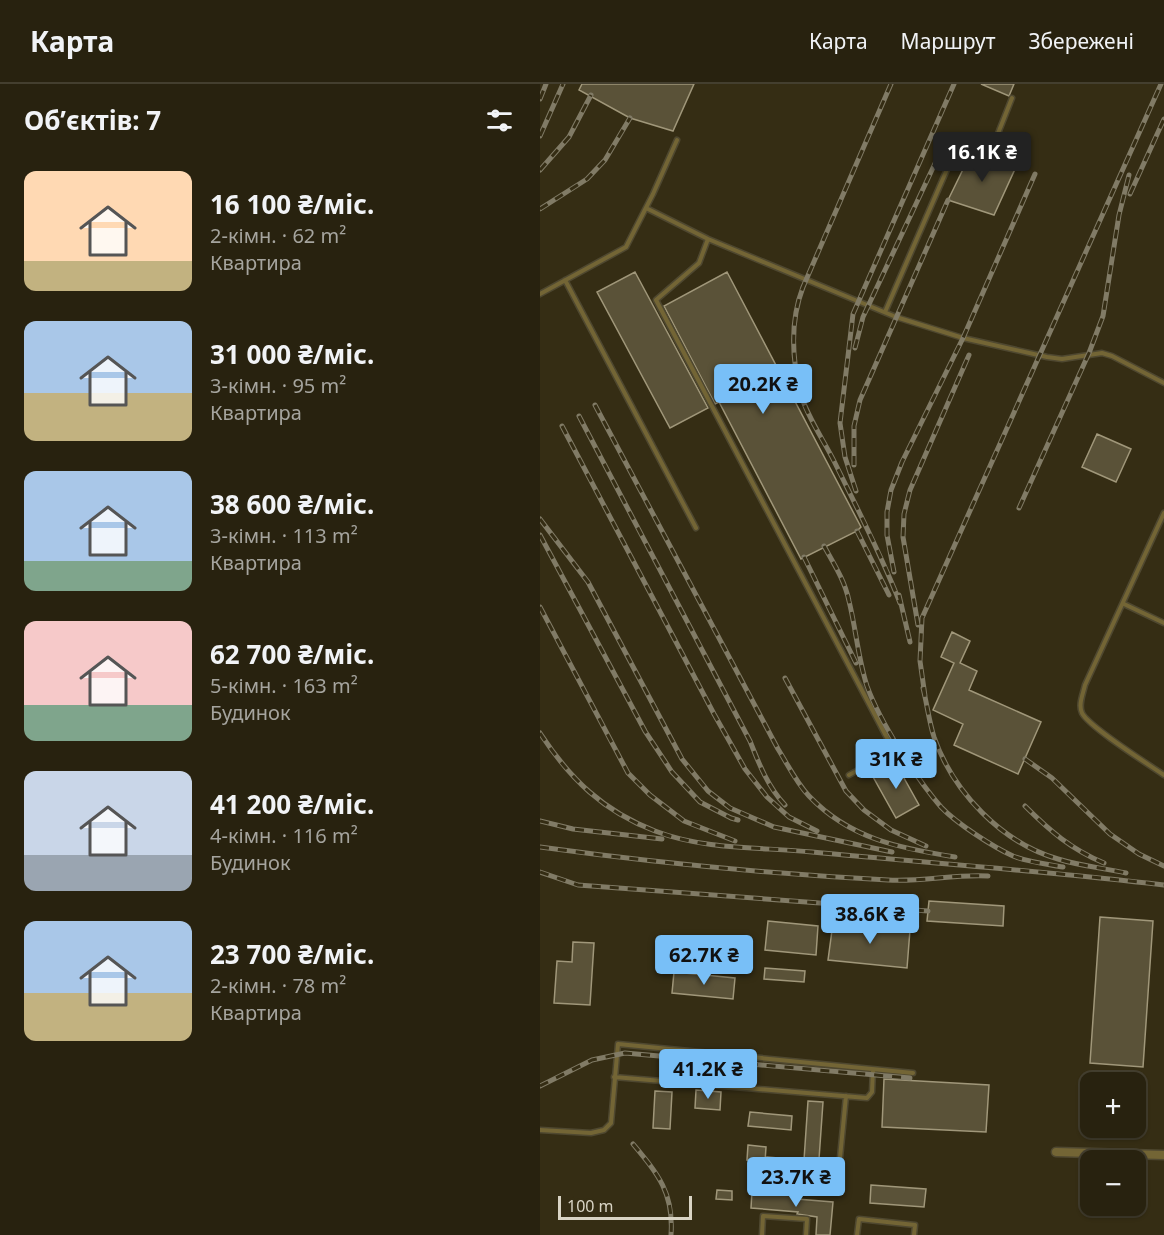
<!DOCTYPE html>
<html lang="uk">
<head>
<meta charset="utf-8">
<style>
  body { margin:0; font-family:"Noto Sans",sans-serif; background:#302a18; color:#f1f3f6; height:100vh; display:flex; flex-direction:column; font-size:22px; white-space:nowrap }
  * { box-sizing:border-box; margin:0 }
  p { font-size:20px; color:#a5a49e }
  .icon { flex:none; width:33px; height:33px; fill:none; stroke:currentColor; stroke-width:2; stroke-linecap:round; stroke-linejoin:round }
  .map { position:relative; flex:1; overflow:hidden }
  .drawer { display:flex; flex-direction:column; background:#28220f; width:540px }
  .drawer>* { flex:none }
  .buttons { position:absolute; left:540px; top:988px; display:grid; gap:12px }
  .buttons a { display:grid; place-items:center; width:66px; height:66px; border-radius:12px; background:#28220f; box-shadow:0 2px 4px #0004,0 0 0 2px #443f2f; font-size:30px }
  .scale { position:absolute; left:18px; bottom:15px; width:134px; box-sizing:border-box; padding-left:6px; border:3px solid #d9d4c5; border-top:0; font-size:16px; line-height:21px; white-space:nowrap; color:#d9d4c5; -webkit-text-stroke:4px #352d14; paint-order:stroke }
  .price { position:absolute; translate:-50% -51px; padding:0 14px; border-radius:6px; background:#78bff7; color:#111; font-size:20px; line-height:39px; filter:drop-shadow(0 2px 3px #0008) }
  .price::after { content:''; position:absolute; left:50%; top:36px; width:18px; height:14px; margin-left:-9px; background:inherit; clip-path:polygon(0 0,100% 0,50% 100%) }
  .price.selected { background:#222; color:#fff }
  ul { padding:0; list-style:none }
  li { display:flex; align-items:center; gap:18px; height:150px; padding:0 24px }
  li span { display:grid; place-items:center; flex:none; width:168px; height:120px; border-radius:12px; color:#555 }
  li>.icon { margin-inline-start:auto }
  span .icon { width:72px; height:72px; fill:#fffc; stroke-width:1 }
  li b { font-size:26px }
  h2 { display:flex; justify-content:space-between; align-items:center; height:72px; padding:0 24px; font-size:26px }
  header { display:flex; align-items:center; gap:36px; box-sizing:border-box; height:84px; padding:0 30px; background:#28220f; border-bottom:2px solid #443f2f }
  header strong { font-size:28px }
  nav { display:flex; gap:33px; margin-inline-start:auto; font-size:21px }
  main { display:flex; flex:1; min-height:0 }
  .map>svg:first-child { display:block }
  .building { fill:#5a5238; stroke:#a0977a; stroke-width:1.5 }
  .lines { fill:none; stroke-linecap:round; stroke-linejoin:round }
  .lane-casing { stroke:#4f4830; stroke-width:7 }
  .street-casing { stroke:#4f4830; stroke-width:11 }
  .lane { stroke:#736535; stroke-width:4 }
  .street { stroke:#736535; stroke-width:8 }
  .rail-casing { stroke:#817b66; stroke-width:5 }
  .rail { stroke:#352d14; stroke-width:3; stroke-dasharray:9; stroke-linecap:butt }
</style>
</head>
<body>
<header>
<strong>Карта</strong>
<nav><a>Карта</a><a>Маршрут</a><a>Збережені</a></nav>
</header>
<main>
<section class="drawer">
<h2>Об’єктів: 7<svg class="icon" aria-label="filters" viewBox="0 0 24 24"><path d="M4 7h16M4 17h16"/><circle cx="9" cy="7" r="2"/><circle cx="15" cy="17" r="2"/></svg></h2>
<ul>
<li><span style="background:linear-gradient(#ffd9b3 75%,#c2b280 0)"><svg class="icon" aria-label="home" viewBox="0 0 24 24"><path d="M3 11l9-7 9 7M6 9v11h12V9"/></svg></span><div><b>16 100 ₴/міс.</b><p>2-кімн. · 62 m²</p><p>Квартира</p></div></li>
<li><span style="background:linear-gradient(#a9c7e8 60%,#c2b280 0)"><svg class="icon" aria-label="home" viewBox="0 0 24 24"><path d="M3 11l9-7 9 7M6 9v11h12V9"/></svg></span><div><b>31 000 ₴/міс.</b><p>3-кімн. · 95 m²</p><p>Квартира</p></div></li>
<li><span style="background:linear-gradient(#a9c7e8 75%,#7fa58c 0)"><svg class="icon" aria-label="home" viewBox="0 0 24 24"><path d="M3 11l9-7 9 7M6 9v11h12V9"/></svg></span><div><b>38 600 ₴/міс.</b><p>3-кімн. · 113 m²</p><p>Квартира</p></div></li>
<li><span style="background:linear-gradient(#f6c9c9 70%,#7fa58c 0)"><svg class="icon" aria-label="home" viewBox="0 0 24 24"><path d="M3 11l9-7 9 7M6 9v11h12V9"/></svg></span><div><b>62 700 ₴/міс.</b><p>5-кімн. · 163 m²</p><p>Будинок</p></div></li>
<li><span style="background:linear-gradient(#c9d6e8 70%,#9aa5b1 0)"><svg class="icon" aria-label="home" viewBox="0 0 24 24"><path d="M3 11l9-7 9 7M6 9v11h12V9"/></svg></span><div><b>41 200 ₴/міс.</b><p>4-кімн. · 116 m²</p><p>Будинок</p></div></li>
<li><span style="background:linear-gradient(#a9c7e8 60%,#c2b280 0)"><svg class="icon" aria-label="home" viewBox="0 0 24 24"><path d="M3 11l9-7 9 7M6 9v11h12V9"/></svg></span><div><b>23 700 ₴/міс.</b><p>2-кімн. · 78 m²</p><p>Квартира</p></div></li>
</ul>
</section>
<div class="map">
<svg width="624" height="1151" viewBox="0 0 624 1151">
  <rect width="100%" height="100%" fill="#352d14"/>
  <!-- building -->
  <path class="building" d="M42,0H154L133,47L90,34L39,6Z
    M441,0H474L469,12Z
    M433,65L475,85L454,131L408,116Z
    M95,188L168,324L130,344L57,208Z
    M187,188L321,443L317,447L261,475L179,318L175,320L124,222Z
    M557,350L591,365L576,398L542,383Z
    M412,548L430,557L420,579L437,587L429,606L501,638L478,690L414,661L423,640L393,626L414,579L401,573Z
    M355,678L379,721L356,734L332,691Z
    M389,817L464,822L463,842L387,837Z
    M560,833L613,837L603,983L550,979Z
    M228,837L278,842L276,871L225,866Z
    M293,839L370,846L367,884L288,876Z
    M33,858L54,859L50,921L14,919L17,877L32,878Z
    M225,884L265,887L264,898L224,895Z
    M134,888L195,894L193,915L132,909Z
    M344,995L449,1001L446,1048L342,1043Z
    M156,1006L181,1008L180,1026L155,1024Z
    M115,1007L132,1008L130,1045L113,1044Z
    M268,1017L283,1018L279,1075L275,1074L274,1090L226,1086L227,1073L264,1076Z
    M210,1028L252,1032L251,1046L208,1042Z
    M208,1061L226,1063L225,1078L207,1076Z
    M331,1101L386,1105L384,1123L330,1119Z
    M177,1106L192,1107V1116L176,1115Z
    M212,1107L257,1111V1115L293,1118L290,1151H276L277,1133L257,1130L258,1128L211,1124Z"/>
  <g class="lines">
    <!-- lane casing -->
    <g class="lane-casing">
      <path id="lane" d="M106,124L168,155L356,233L423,254L507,273L522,275L562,269L572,272L624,299
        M168,155L159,179L116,216L354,667L309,691
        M25,196L156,444
        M0,210L86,163L113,110L137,56
        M345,228L415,67L433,55L455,57L472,14
        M624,429L545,601C543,610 538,621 542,629C549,643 608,680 624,691
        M584,520L624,539
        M74,993L327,1014L332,1008L333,986
        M0,1046L51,1049L64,1046L71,1039L78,960L373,989
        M298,1094L306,1012
        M222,1151L223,1132L267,1135L266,1151
        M317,1151L319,1135L375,1141L374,1151"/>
    </g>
    <!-- street casing -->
    <g class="street-casing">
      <path id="street" d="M516,1068L624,1071"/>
    </g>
    <!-- lane -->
    <use href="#lane" class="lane"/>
    <!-- street -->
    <use href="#street" class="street"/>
    <!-- rail casing -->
    <g class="rail-casing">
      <path id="rail" d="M351,0L263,203C250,237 252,276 261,311C267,332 284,357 294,377C317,424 341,470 360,519
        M0,15L6,0
        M0,52L23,0
        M0,86L29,53L51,11
        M590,110L624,35
        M0,125L47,95L65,76L90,34
        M315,264L323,233L398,73
        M55,321L238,665C248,681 256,698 269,712C310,755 359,764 415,773
        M39,332L210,657C219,680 228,703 245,721
        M22,342L174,630L205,685L227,713L249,733L277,747
        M314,381V342L320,316L408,116
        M316,407L305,373L300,339L313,230L414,0
        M479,424L549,269L563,232L579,131L589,91
        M0,435L48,498L142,675L168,707L190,724L234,743L352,768
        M317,447L349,511
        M0,451L105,647L132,688L160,718L191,734L198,736
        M284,462C294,480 305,497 309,517C316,545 318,574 327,602C340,638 376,694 401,723C416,739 453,763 473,772C488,778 507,780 523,783
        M264,473L316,579
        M354,488L347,451V428L351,406L362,378L423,254L495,90
        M359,511L370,558
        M0,523L88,689L110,711L144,737L195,757
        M378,541L363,453L364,430L370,406L429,271
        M245,594L306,707L324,726L351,746L386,762
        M383,604C387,620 389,637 394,653C413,708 462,759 518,775C540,782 564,784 586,789
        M385,612L380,577L382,534L621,0
        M0,649C30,695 63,727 115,747C164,766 220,763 272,768C389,779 507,787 624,801
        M485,675L512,694L570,750L599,770L624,782
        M485,722C510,747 531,765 564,779
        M0,737L33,745L122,755
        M0,763C116,779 232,790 348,796C382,798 415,790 448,792
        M0,788L38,801L388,827
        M0,1002L52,976L85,969L370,994
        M93,1060C118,1090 134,1109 131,1151"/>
    </g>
    <!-- rail -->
    <use href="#rail" class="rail"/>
  </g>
</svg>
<div class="buttons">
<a>+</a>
<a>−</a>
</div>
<div class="scale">100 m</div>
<b class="price selected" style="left:442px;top:99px">16.1K ₴</b>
<b class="price" style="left:223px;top:331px">20.2K ₴</b>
<b class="price" style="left:356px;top:706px">31K ₴</b>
<b class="price" style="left:330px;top:861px">38.6K ₴</b>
<b class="price" style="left:164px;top:902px">62.7K ₴</b>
<b class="price" style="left:168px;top:1016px">41.2K ₴</b>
<b class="price" style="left:256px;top:1124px">23.7K ₴</b>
</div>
</main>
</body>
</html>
